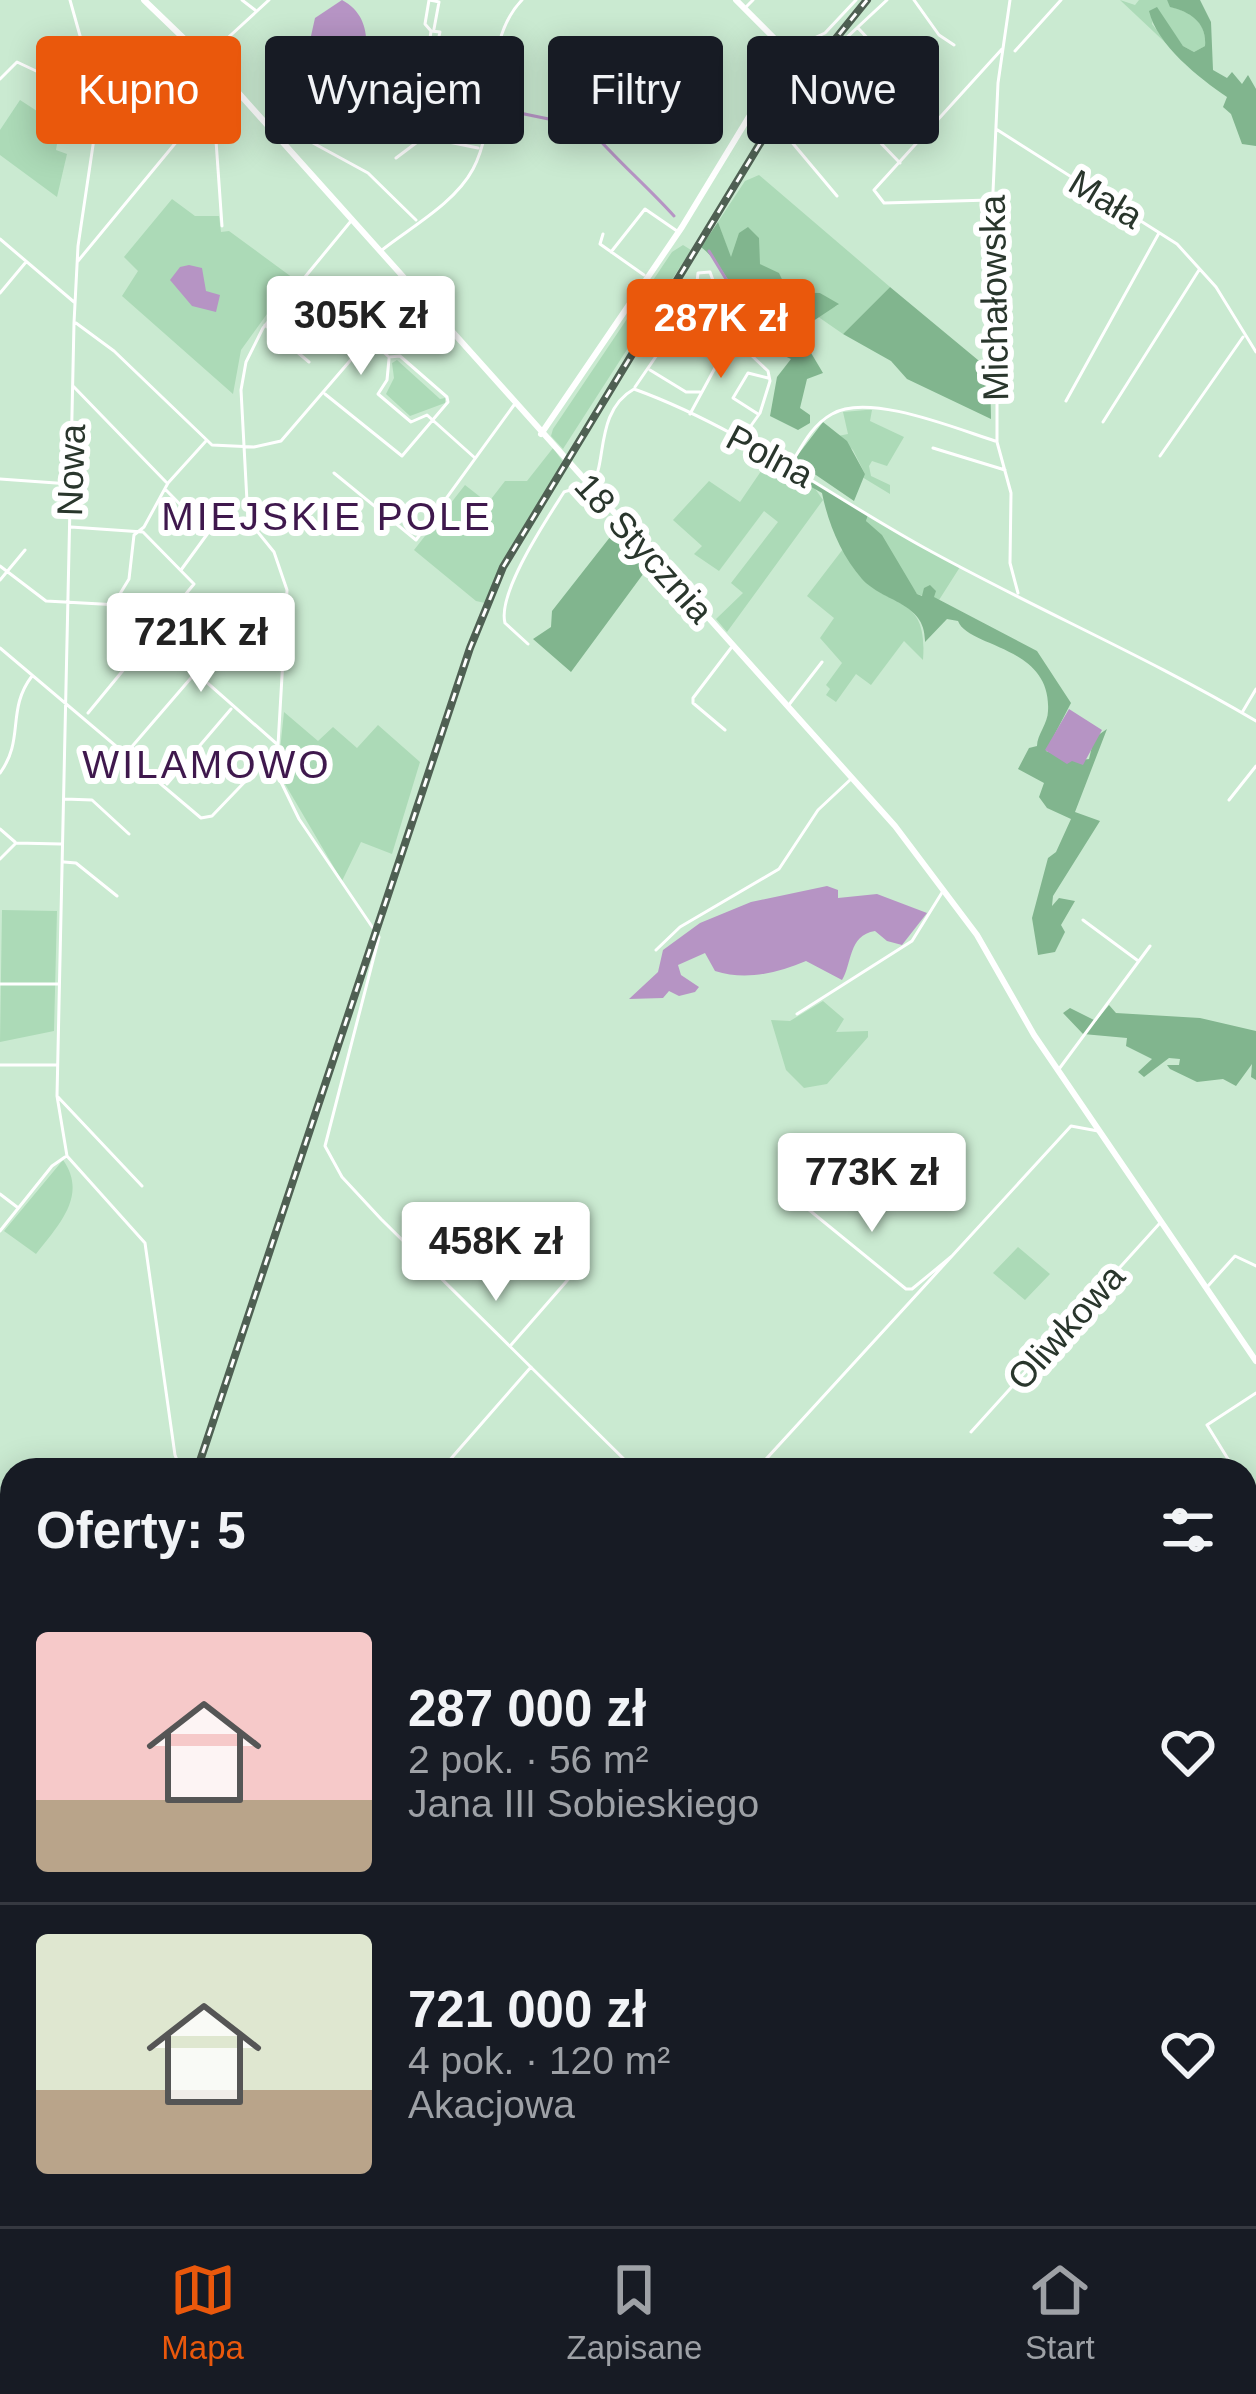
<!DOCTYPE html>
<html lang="pl">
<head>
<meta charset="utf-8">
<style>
  body { margin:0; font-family:Arial,sans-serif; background:#242831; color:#f1f3f6; height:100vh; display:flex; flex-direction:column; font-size:45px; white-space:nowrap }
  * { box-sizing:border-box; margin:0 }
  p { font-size:39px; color:#9ea1a6 }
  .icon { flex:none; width:66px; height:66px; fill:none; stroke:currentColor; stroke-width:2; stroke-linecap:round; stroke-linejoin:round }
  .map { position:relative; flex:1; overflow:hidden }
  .details { position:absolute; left:0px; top:1458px; width:1257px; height:768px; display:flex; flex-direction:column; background:#171b24; border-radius:36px 36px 0 0; box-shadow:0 6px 30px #0003 }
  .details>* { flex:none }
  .guide { position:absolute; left:36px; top:36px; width:1185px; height:108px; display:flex; gap:24px }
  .price { position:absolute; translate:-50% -102px; padding:0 27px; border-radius:12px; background:#fff; color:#222; font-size:39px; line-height:78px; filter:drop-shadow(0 3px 6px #0008) }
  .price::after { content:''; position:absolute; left:50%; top:72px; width:36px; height:27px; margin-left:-18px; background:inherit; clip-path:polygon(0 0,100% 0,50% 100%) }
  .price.on { background:#ea580c; color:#fff }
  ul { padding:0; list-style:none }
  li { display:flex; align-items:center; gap:36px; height:300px; padding:0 36px }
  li+li { border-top:3px solid #363941 }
  li span { display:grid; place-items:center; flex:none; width:336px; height:240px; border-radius:12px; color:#555 }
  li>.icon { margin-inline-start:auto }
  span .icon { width:144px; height:144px; fill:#fffc; stroke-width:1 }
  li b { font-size:51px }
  h2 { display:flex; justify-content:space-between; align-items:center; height:144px; padding:0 36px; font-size:51px }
  .pill { padding:0 42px; border-radius:12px; background:#171b24; box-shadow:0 6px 30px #0003; font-size:42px; line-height:108px }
  .pill.on { background:#ea580c; color:#fff }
  .tabs { display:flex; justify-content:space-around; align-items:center; height:168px; border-top:3px solid #363941; background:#171b24; font-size:33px; color:#9ea1a6 }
  .tabs a { display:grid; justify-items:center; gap:6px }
  .tabs .on { color:#ea580c }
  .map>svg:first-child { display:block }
  .green { fill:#acdab7 }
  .forest { fill:#81b58e }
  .water { fill:#b694c4 }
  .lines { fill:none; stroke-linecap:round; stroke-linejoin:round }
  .stream { stroke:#b694c4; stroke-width:3 }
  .minor { stroke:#fff; stroke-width:3 }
  .tertiary { stroke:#fff; stroke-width:6 }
  .rail-casing { stroke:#4f6053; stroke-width:8 }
  .rail { stroke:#fff; stroke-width:3; stroke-dasharray:9; stroke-linecap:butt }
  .labels { text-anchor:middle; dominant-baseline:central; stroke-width:12; stroke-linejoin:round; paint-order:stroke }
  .street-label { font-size:36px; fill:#29362c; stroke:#fff }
  .neighbourhood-label { font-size:39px; letter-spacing:3px; fill:#3f184d; stroke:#fff }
</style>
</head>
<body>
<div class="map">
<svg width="1256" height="2226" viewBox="0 0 1256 2226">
  <rect width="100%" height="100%" fill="#caead1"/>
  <!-- green -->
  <path class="green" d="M1120,0L1135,5L1139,0H1167L1171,7C1191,12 1207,22 1205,46L1194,52L1183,46L1156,8L1152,24L1171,48Z
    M20,100L60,126L56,150L67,154L57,197L0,155V130Z
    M759,175L890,287L843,334L817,316L838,305L820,293L788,292L760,264L756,254L731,259L718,222L745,181Z
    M172,199L195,216H219L221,232L229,231L293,278L241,350L233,394L122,296L138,271L124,257Z
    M683,245L691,250L563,449L551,436L553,429L672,252Z
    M397,360L440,399L445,398V403L410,416L386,394L394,378L392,363Z
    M866,410H872L870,421L904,437L887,466L872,461L869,466L871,476L890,485V494L862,477L865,474L853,450L838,436L848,434L843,412Z
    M553,448L563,462L506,557L485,603L476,601L414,550L465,485L488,503L505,481H527Z
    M770,458L806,476L823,500L727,632L716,619L743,593L731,583L778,522L764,511L719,571L694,554L702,546L673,520L709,481L740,502Z
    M868,515L960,567L939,600L917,594L866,521Z
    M843,549C848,557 852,567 858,574C892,612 928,593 923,660L904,641L871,685L856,674L836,702L826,695L830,689L826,685L842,663L820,638L834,618L807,596Z
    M284,712L318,741L333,727L357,748L378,725L420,762L392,854L361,842L342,881L285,784L279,760Z
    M2,910L57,911L54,1031L0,1042Z
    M823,1001L844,1019L836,1032L868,1031V1037L827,1084L804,1088L786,1070L771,1020L790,1021Z
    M63,1160C88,1195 59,1225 36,1254L4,1231Z
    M1018,1247L1050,1274L1025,1300L993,1273Z"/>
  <!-- forest -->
  <path class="forest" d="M1167,0H1200L1211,22L1213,70L1227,78L1232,72L1242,84L1248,75L1256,89V146L1242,144L1231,114L1223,107L1227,97C1199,78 1157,45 1149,11L1157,7L1183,46L1194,52L1205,46C1207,23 1191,12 1170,7Z
    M718,222L731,257L739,233L748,227L759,238L760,264L779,273L788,292L820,293L839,304L798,331L823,373L807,379L800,408L810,415V423L798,430L770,416L777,377L791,359C747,341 738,276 701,247Z
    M890,287L990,370L991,419L907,379L891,361L843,334Z
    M823,422L847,441L865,474L854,501L794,460Z
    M806,476L868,515L866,521L882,535L917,594L922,596L924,588L930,585L936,591L934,597L1037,651L1071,703L1046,751L1072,761L1089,759L1094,738L1107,729L1075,812L1100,821L1053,896L1052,906L1059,898L1075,901L1061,925L1065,932L1055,952L1038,955L1032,918L1048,858L1056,852L1071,819L1047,808L1039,797L1044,783L1018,769L1029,748L1037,746C1037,735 1048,723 1048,711C1052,645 968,648 958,621L947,619L925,642C926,602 884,603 862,579C841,555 828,523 822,493L806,484Z
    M614,532L649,566L571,672L533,639L551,627L552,611Z
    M1109,1005L1116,1013L1200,1018L1256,1031V1080L1251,1077L1252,1064L1236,1086L1223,1079L1197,1082L1170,1069L1167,1065H1179L1180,1059L1169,1058L1144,1077L1138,1072L1152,1059L1126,1046L1127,1038L1083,1034L1063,1013L1070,1008L1096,1021Z"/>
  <!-- water -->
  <path class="water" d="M342,0C370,15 369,44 363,72L347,80C322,73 318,56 297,49L298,38L311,36L315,18Z
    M189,265L202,268L206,291L220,295L216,312L192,306L170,280L180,267Z
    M1069,709L1102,730L1083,765L1072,761L1067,764L1045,750Z
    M827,886L838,890V898L877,894L927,913L902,945L887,941L875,931C848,935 852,965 842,980L806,961C777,973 746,981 715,971L705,953L678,965L681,975L699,987L695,992L679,996L669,991L663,998L629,999L658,972L663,950L700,923L751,902Z"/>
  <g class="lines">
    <!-- stream -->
    <path class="stream" d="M505,110L573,124
      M578,125L588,127C615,159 646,185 674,216
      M709,251L752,322"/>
    <!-- minor -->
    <path class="minor" d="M70,0L93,82L96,125L78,246L74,323L57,1096L67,1156L145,1243L175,1455L181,1470
      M242,0L255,10
      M914,0L939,35L954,45
      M1010,0L998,83L991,235L997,287V442L1011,493L1010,563L1018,593
      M746,7L753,0
      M858,28L917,91
      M434,29L439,2L435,1
      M431,31L425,24L429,0L435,1
      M786,51L825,33L856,0
      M1015,51L1061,0
      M208,56L269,0
      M427,60L431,31L440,32L433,61
      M0,79L17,62L68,86L93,82
      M820,80L900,163
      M416,91L420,63L432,62L427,96L486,107
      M213,98L222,226
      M996,129L1177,244L1216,287L1256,352
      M277,134L291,131L368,173L416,220
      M396,158L424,137L478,148
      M837,196L790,140L788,129L844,40L887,0
      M990,200L884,203L874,190L1002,49
      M351,221L263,328L246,362L241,390L248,520L274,552L287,590L278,745L281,782L299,819L379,937L325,1146L342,1177L381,1219L635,1470
      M603,234L600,244L644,275
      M0,239L74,302
      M382,250C411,227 455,203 473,169C500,119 481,42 522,0
      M611,252L645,209L677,231
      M78,261L225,83
      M0,293L26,262
      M686,315L720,323L728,344L690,414
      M76,323L114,351L212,445L254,447L281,441L410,291
      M265,325L309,362
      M389,359L387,380L378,394L411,422L427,415L475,458
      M650,370L686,392H700
      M73,386L166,482
      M635,387L685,314L696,291L698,273L710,272L734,339L768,371L770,381L760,413L743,437
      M325,394L402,456L448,402L447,397L400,356L389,357L371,341
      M1066,401L1159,233
      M758,414L733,398L748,373L768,378
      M1103,422L1199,270
      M933,448L1005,470
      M1160,456L1243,337
      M791,464C802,446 812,425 832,414C868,392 957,429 995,441
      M334,473L416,540L514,405
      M0,479L70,484
      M165,489L208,533L181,570
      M71,527L143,532L194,584L88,713
      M0,566L46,601L119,605L278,745
      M0,580L25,550
      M115,602L129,579L134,535L144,527L168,483L206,441
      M528,644L505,623C497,593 547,519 564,492C572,489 586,488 591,483C608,470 593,412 634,389C739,427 827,494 923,547C1033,608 1148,657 1256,721
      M0,648L201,818L212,816L260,766L274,763
      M788,706L822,662
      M1243,711L1256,689
      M725,730L693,703V698L731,648
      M129,750L246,614
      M0,773C25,739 6,710 32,676
      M167,784L231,709
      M65,799L92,800L129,834
      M1229,800L1256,766
      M0,829L15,842
      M0,859L16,843L61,844
      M64,862L76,863L117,896
      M1083,920L1137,960
      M656,950L680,927L779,869L818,810L851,779
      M0,984H58
      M797,1014L912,941L943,891
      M0,1065H57
      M1059,1069L1150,946
      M58,1097L142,1186
      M781,1187L906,1289H912L952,1256
      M0,1194L17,1207
      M0,1231L52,1166L65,1157
      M1208,1286L1235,1256L1256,1266
      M511,1345L572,1275
      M971,1432L1160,1223
      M441,1470L531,1367
      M756,1470L1071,1126L1098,1131
      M1224,1470L1228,1459L1207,1425L1256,1393
      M0,1786L12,1805
      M267,2214L271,2226"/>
    <!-- tertiary -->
    <path class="tertiary" d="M144,0L227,80L895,826L977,935L1034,1035L1256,1361
      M541,434L682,227L784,59L779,43L736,0"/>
    <!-- rail casing -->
    <g class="rail-casing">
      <path id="rail" d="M197,1470L470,648L503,567L787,99L867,0
        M0,2064L12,2028"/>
    </g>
    <!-- rail -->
    <use href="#rail" class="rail"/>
  </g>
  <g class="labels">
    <!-- street labels -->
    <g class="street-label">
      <text transform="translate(1106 199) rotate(31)">Mała</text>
      <text transform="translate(994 298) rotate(-91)">Michałowska</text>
      <text transform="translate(770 456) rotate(28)">Polna</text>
      <text transform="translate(71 470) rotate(-88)">Nowa</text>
      <text transform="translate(644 548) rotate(48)">18 Stycznia</text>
      <text transform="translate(1066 1327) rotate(-48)">Oliwkowa</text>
    </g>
    <!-- neighbourhood labels -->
    <g class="neighbourhood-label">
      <text x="327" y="516">MIEJSKIE POLE</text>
      <text x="207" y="764">WILAMOWO</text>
    </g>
  </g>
</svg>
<b class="price" style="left:361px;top:378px">305K zł</b>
<b class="price on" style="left:721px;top:381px">287K zł</b>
<b class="price" style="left:201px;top:695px">721K zł</b>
<b class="price" style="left:872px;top:1235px">773K zł</b>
<b class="price" style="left:496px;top:1304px">458K zł</b>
<div class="guide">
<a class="pill on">Kupno</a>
<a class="pill">Wynajem</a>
<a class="pill">Filtry</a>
<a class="pill">Nowe</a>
</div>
<section class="details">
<h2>Oferty: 5<svg class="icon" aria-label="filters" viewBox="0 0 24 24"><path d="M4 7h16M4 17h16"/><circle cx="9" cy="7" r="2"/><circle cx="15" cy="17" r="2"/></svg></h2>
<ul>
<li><span style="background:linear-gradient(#f6c9c9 70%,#b9a48a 0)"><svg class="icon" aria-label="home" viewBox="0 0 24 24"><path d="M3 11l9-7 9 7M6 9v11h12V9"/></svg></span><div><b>287 000 zł</b><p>2 pok. · 56 m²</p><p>Jana III Sobieskiego</p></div><svg class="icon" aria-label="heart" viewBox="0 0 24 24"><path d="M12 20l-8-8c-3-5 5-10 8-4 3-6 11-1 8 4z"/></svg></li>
<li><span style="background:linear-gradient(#dfe7d0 65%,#b9a48a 0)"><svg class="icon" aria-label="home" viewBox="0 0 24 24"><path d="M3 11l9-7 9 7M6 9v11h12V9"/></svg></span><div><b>721 000 zł</b><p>4 pok. · 120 m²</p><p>Akacjowa</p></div><svg class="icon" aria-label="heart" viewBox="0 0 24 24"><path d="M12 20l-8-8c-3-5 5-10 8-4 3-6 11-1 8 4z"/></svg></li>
</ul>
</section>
</div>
<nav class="tabs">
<a class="on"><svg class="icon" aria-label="map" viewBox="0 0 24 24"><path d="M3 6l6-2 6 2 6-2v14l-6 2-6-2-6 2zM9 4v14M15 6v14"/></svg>Mapa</a>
<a><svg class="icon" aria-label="saved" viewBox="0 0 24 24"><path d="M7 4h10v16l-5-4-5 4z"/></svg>Zapisane</a>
<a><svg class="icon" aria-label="home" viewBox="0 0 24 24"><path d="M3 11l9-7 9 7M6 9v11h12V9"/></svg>Start</a>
</nav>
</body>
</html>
